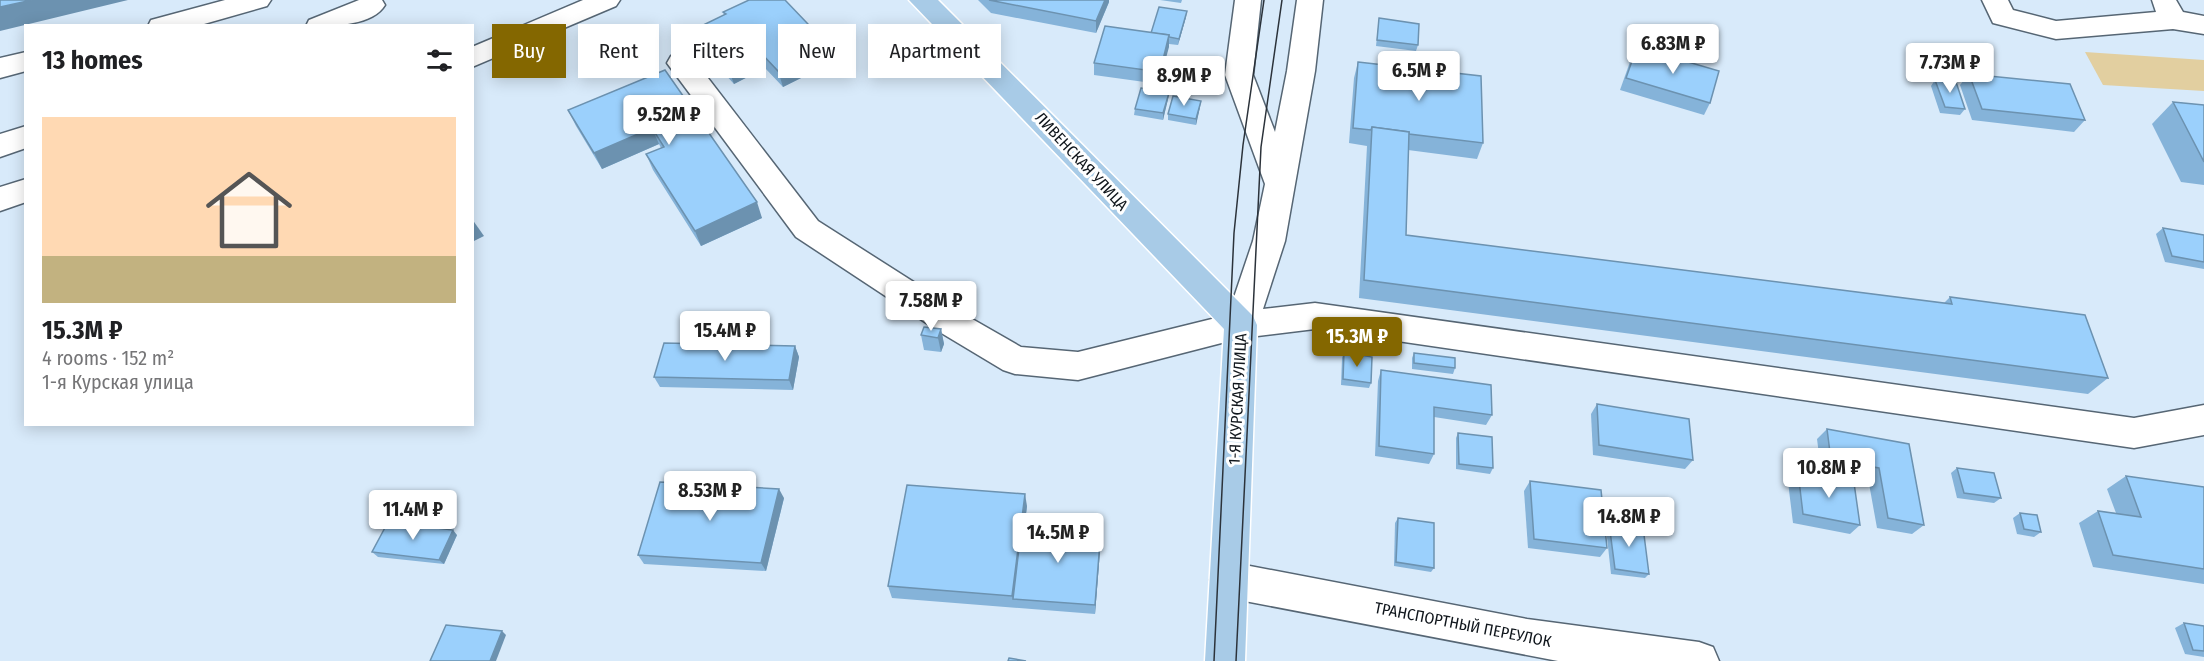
<!DOCTYPE html>
<html lang="en">
<head>
<meta charset="utf-8">
<style>
  body { margin:0; font-family:"Fira Sans Condensed",sans-serif; background:#f2f2f2; color:#202124; height:100vh; display:flex; flex-direction:column; font-size:22px; white-space:nowrap }
  * { box-sizing:border-box; margin:0 }
  p { font-size:20px; color:#757577 }
  .icon { flex:none; width:33px; height:33px; fill:none; stroke:currentColor; stroke-width:2; stroke-linecap:round; stroke-linejoin:round }
  .map { position:relative; flex:1; overflow:hidden }
  .panel { position:absolute; left:24px; top:24px; width:450px; height:402px; display:flex; flex-direction:column; background:#fff; border-radius:0px; box-shadow:0 3px 15px #0003 }
  .panel>* { flex:none }
  .hud { position:absolute; left:492px; top:24px; width:570px; height:54px; display:flex; gap:12px }
  .price { position:absolute; translate:-50% -51px; padding:0 14px; border-radius:6px; background:#fff; color:#222; font-size:20px; line-height:39px; filter:drop-shadow(0 2px 3px #0008) }
  .price::after { content:''; position:absolute; left:50%; top:36px; width:18px; height:14px; margin-left:-9px; background:inherit; clip-path:polygon(0 0,100% 0,50% 100%) }
  .price.current { background:#846700; color:#fff }
  ul { padding:0; list-style:none }
  li { display:grid; align-content:center; gap:12px; height:318px; padding:0 18px }
  li+li { border-top:2px solid #e0e0e0 }
  li span { display:grid; place-items:center; height:186px; border-radius:0px; color:#555 }
  li>.icon { margin-inline-start:auto }
  span .icon { width:108px; height:108px; fill:#fffc; stroke-width:1 }
  li b { font-size:26px }
  h2 { display:flex; justify-content:space-between; align-items:center; height:72px; padding:0 18px; font-size:26px }
  .tag { padding:0 21px; border-radius:0px; background:#fff; box-shadow:0 3px 15px #0003; font-size:21px; line-height:54px }
  .tag.current { background:#846700; color:#fff }
  .map>svg:first-child { display:block }
</style>
</head>
<body>
<div class="map">
<svg width="2204" height="661" viewBox="0 0 2204 661">
  <rect width="100%" height="100%" fill="#d8eafa"/>
  <path fill="#e2cfa0" d="M2085 52 2204 60V91L2103 85Z"/>
  <g fill="none" stroke-linecap="round" stroke-linejoin="round">
    <defs>
      <g id="minor">
        <path d="M225 0H271L267 6 197 26H148L151 20Z"/>
        <path d="M359 0H382L385 5C372 27 329 26 306 26L309 20Z"/>
        <path d="M583 0H620L616 6 472 67V47Z"/>
        <path d="M1235 0H1261L1253 75 1275 132 1287 71 1297 0H1323L1315 71 1285 241 1263 309 1315 303 2134 418 2204 405V435L2134 448 1315 329 1241 338 1078 380 1015 374 1003 370 943 334 796 237 667 63 671 56 681 53 691 56 818 221 967 316 1021 347 1078 352 1228 315 1253 241 1265 184 1225 75Z"/>
        <path d="M1982 0H2008L2013 10 2056 21 2156 12 2152 0H2176L2183 12 2204 16V34L2173 29 2056 39 1993 23Z"/>
        <path d="M26 52V71L0 78V58Z"/>
        <path d="M26 126V148L0 157V134Z"/>
        <path d="M26 179V202L0 211V187Z"/>
        <path d="M1229 562 1527 619 1699 642 1713 647 1719 661H1558L1229 598 1216 593 1210 580 1216 567Z"/>
      </g>
      <path id="major" d="M909 0H938L1253 316 1257 325 1245 661H1205L1224 329Z"/>
    </defs>
    <use href="#minor" stroke="#566674" stroke-width="3"/>
    <use href="#major" stroke="#fff" stroke-width="3"/>
    <use href="#minor" fill="#fff" fill-rule="evenodd"/>
    <use href="#major" fill="#a8cbe7" fill-rule="evenodd"/>
    <g stroke="#2b323a" stroke-width="1.5">
      <path d="M1214 661 1234 233 1243 145 1264 0"/>
      <path d="M1236 661 1261 147 1282 0"/>
    </g>
  </g>
  <g fill="#85b3d9">
    <path d="M978 0H1109V2L1096 33 991 13Z"/>
    <path d="M1160 0H1182L1181 3Z"/>
    <path d="M723 12 829 46 833 62 783 87 765 68 734 84 699 46 693 30 724 15Z"/>
    <path d="M1186 17 1178 45 1169 44 1159 84 1094 75V63L1151 33Z"/>
    <path d="M1379 18 1418 45 1416 51 1376 46Z"/>
    <path d="M1637 47 1710 103 1704 115 1620 90 1631 59Z"/>
    <path d="M1358 62 1483 143 1477 159 1408 150 1406 235 1944 303 1950 297 2108 378 2088 394 1359 298 1367 146 1349 143 1354 78Z"/>
    <path d="M665 70 762 218 701 246 653 170 646 154 661 148 659 144 602 169 576 126 568 110Z"/>
    <path d="M1969 74 2085 120 2074 132 1972 120 1960 85Z"/>
    <path d="M1935 80 1965 109 1960 115 1940 113 1931 86Z"/>
    <path d="M1169 93 1168 99 1163 120 1134 115 1135 109Z"/>
    <path d="M2173 102 2204 105V185L2181 182 2152 124Z"/>
    <path d="M1200 107 1196 125 1168 120V114Z"/>
    <path d="M2163 228 2204 235V269L2165 262 2156 234Z"/>
    <path d="M941 329 944 344 941 352 924 350 921 335Z"/>
    <path d="M795 346 799 357 793 390 660 387 654 377Z"/>
    <path d="M1344 352 1371 383 1369 388 1341 385 1342 358Z"/>
    <path d="M1414 353 1455 368 1453 374 1412 369V358Z"/>
    <path d="M1381 370 1492 415 1486 425 1434 417V454L1429 464 1375 456 1378 381Z"/>
    <path d="M1597 404 1693 460 1685 469 1593 455 1591 414Z"/>
    <path d="M1827 429 1909 444 1924 525 1912 534 1877 528 1868 478 1821 470 1817 439Z"/>
    <path d="M1458 433 1493 468 1490 474 1456 469V438Z"/>
    <path d="M1957 468 2001 498 1994 503 1957 498 1951 473Z"/>
    <path d="M1798 472 1860 525 1850 534 1793 523 1788 482Z"/>
    <path d="M2126 476 2204 487V584L2093 567 2079 523 2098 511 2116 513 2107 489Z"/>
    <path d="M1530 481 1607 548 1600 557 1528 548 1524 491Z"/>
    <path d="M784 498 766 571 644 564 638 555Z"/>
    <path d="M1027 506 1025 523 1101 538 1095 614 892 598 888 586Z"/>
    <path d="M2020 513 2041 532 2034 537 2017 534 2013 518Z"/>
    <path d="M1398 518 1434 568 1431 572 1394 566 1395 523Z"/>
    <path d="M1609 523 1649 574 1645 578 1611 574 1606 528Z"/>
    <path d="M457 535 444 564 378 557 372 552Z"/>
    <path d="M2184 623 2204 626V657L2185 654 2175 628Z"/>
  </g>
  <g fill="#6c92b0">
    <path d="M32 0H128L0 31V7Z"/>
    <path d="M1105 0H1109V2L1096 33V21Z"/>
    <path d="M1187 11 1186 17 1178 45 1179 39Z"/>
    <path d="M1169 35V47L1159 84 1160 72Z"/>
    <path d="M829 46 833 62 783 87 778 71Z"/>
    <path d="M760 52 765 68 734 84 728 68Z"/>
    <path d="M1169 93 1168 99 1163 120V113Z"/>
    <path d="M1201 101 1200 107 1196 125V119Z"/>
    <path d="M652 128 659 144 602 169 594 153Z"/>
    <path d="M757 202 762 218 701 246 695 231Z"/>
    <path d="M472 219 484 236 472 242Z"/>
    <path d="M941 329 944 344 941 352 938 338Z"/>
    <path d="M795 346 799 357 793 390 789 380Z"/>
    <path d="M779 489 784 498 766 571 761 563Z"/>
    <path d="M1025 494 1027 506 1015 599H1013L1012 596Z"/>
    <path d="M1101 529V538L1095 614V605Z"/>
    <path d="M453 530 457 535 444 564 439 560Z"/>
    <path d="M502 631 506 635 496 661H490Z"/>
  </g>
  <g fill="#9bd0fc" stroke="#6c92b0" stroke-width="1.5">
    <path d="M0 0H32L0 7Z"/>
    <path d="M749 0H785L829 46 778 71 760 52 728 68 693 30 726 14 723 12Z"/>
    <path d="M989 0H1105L1096 21Z"/>
    <path d="M1159 7 1187 11 1179 39 1169 37V35L1151 33Z"/>
    <path d="M1379 18 1419 24 1418 45 1377 40Z"/>
    <path d="M1105 26 1169 35 1160 72 1094 63Z"/>
    <path d="M1637 47 1719 71 1710 103 1626 78Z"/>
    <path d="M1358 62 1481 76 1483 143 1409 134V132L1372 127 1371 130 1353 128Z"/>
    <path d="M665 70 757 202 695 231 646 154 664 147 652 128 594 153 568 110Z"/>
    <path d="M1969 74 2070 84 2085 120 1982 109Z"/>
    <path d="M1935 80 1956 82 1965 109 1945 107Z"/>
    <path d="M1141 88 1169 93 1163 113 1135 109Z"/>
    <path d="M1173 96 1201 101 1196 119 1168 114Z"/>
    <path d="M2173 102 2204 105V162Z"/>
    <path d="M1372 127 1409 132 1406 235 1952 304 1950 297 2085 315 2108 378 1364 280Z"/>
    <path d="M2163 228 2204 235V262L2172 256Z"/>
    <path d="M924 327 941 329 938 338 921 335Z"/>
    <path d="M664 343 795 346 789 380 654 377Z"/>
    <path d="M1344 352 1372 357 1371 383 1343 379Z"/>
    <path d="M1414 353 1455 358V368L1414 363Z"/>
    <path d="M1381 370 1491 385 1492 415 1434 407V454L1379 446Z"/>
    <path d="M1597 404 1689 419 1693 460 1599 445Z"/>
    <path d="M1827 429 1909 444 1924 525 1888 518 1879 468 1831 460Z"/>
    <path d="M1458 433 1492 437 1493 468 1459 464Z"/>
    <path d="M1957 468 1994 473 2001 498 1964 493Z"/>
    <path d="M1798 472 1854 483 1860 525 1803 514Z"/>
    <path d="M2126 476 2204 487V569L2113 555 2098 511 2141 517Z"/>
    <path d="M1530 481 1601 490 1607 548 1534 539Z"/>
    <path d="M660 482 779 489 761 563 638 555Z"/>
    <path d="M907 485 1025 494 1012 596 888 586Z"/>
    <path d="M2020 513 2037 515 2041 532 2024 529Z"/>
    <path d="M1398 518 1434 523V568L1396 562Z"/>
    <path d="M388 522 453 530 439 560 372 552Z"/>
    <path d="M1022 523 1101 529 1095 605 1013 599Z"/>
    <path d="M1609 523 1643 527 1649 574 1615 569Z"/>
    <path d="M2184 623 2204 626V651L2193 650Z"/>
    <path d="M446 625 502 631 490 661H430Z"/>
    <path d="M1009 658 1026 661H1008Z"/>
  </g>
  <g text-anchor="middle" stroke-width="6" stroke-linejoin="round" paint-order="stroke">
    <g font-size="16" fill="#0f151b" stroke="#fff">
      <text transform="translate(1082 161) rotate(47)" y="6">ЛИВЕНСКАЯ УЛИЦА</text>
      <text transform="translate(1237 399) rotate(-87)" y="6">1-Я КУРСКАЯ УЛИЦА</text>
      <text transform="translate(1463 624) rotate(11)" y="6">ТРАНСПОРТНЫЙ ПЕРЕУЛОК</text>
    </g>
  </g>
</svg>
<b class="price" style="left:1673px;top:75px">6.83M ₽</b>
<b class="price" style="left:1950px;top:94px">7.73M ₽</b>
<b class="price" style="left:1419px;top:102px">6.5M ₽</b>
<b class="price" style="left:1184px;top:107px">8.9M ₽</b>
<b class="price" style="left:669px;top:146px">9.52M ₽</b>
<b class="price" style="left:931px;top:332px">7.58M ₽</b>
<b class="price" style="left:725px;top:362px">15.4M ₽</b>
<b class="price current" style="left:1357px;top:368px">15.3M ₽</b>
<b class="price" style="left:1829px;top:499px">10.8M ₽</b>
<b class="price" style="left:710px;top:522px">8.53M ₽</b>
<b class="price" style="left:413px;top:541px">11.4M ₽</b>
<b class="price" style="left:1629px;top:548px">14.8M ₽</b>
<b class="price" style="left:1058px;top:564px">14.5M ₽</b>
<div class="hud">
<a class="tag current">Buy</a>
<a class="tag">Rent</a>
<a class="tag">Filters</a>
<a class="tag">New</a>
<a class="tag">Apartment</a>
</div>
<section class="panel">
<h2>13 homes<svg class="icon" aria-label="filters" viewBox="0 0 24 24"><path d="M4 7h16M4 17h16"/><circle cx="9" cy="7" r="2"/><circle cx="15" cy="17" r="2"/></svg></h2>
<ul>
<li><span style="background:linear-gradient(#ffd9b3 75%,#c2b280 0)"><svg class="icon" aria-label="home" viewBox="0 0 24 24"><path d="M3 11l9-7 9 7M6 9v11h12V9"/></svg></span><div><b>15.3M ₽</b><p>4 rooms · 152 m²</p><p>1-я Курская улица</p></div></li>
</ul>
</section>
</div>
</body>
</html>
